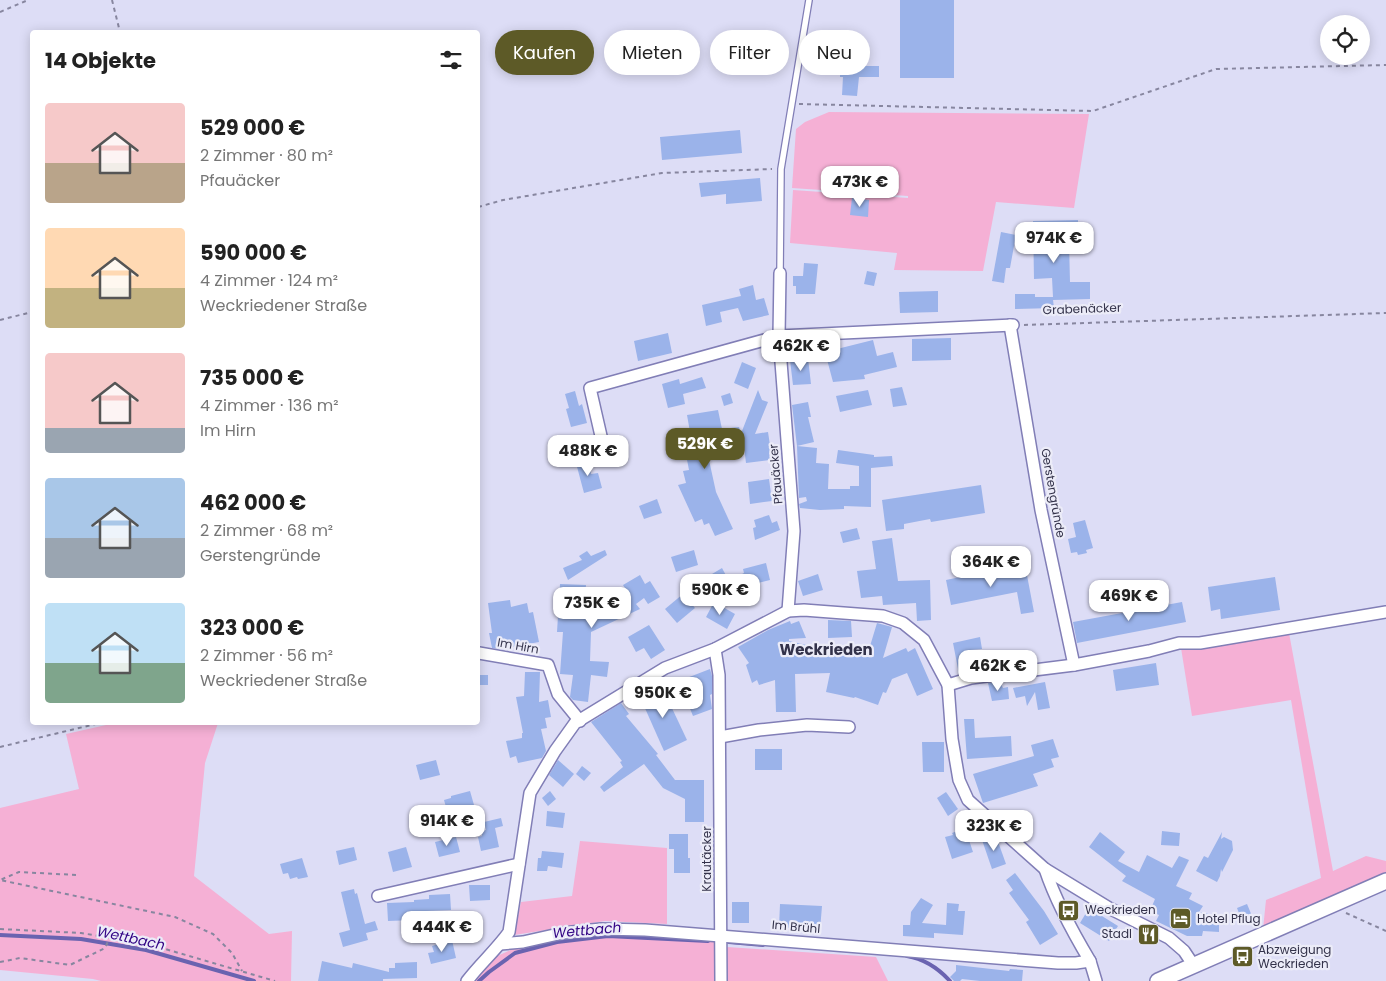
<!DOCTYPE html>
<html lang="de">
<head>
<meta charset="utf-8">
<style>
  body { margin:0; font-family:Poppins,sans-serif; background:#f6f6f6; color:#222; height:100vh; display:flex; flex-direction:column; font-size:19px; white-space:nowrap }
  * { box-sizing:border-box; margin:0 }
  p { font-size:16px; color:#767676 }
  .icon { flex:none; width:28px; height:28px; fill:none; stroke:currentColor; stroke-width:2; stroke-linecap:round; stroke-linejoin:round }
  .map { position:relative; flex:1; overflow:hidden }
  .panel { position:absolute; left:30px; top:30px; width:450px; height:695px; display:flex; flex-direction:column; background:#fff; border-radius:5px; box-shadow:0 2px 12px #0003 }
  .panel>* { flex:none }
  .hud { position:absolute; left:495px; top:30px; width:475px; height:45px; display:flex; gap:10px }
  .fabs { position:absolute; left:1320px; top:15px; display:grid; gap:10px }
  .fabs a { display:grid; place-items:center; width:50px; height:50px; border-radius:50%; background:#fff; box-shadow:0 2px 12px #0003; font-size:25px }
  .price { position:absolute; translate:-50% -42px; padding:0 11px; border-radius:10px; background:#fff; color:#222; font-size:16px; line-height:32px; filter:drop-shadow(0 1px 2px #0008) }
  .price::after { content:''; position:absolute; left:50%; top:30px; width:15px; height:11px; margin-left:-8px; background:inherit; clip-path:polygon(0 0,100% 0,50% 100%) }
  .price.active { background:#5d5a27; color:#fff }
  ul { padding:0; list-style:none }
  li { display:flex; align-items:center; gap:15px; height:125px; padding:0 15px }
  li span { display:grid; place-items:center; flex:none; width:140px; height:100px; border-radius:5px; color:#555 }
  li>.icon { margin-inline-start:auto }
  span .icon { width:60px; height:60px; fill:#fffc; stroke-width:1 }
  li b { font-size:21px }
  h2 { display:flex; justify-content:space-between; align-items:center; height:60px; padding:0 15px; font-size:21px }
  .tag { padding:0 18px; border-radius:22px; background:#fff; box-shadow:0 2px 12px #0003; font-size:18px; line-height:45px }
  .tag.active { background:#5d5a27; color:#fff }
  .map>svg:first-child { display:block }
</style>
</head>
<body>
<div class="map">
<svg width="1386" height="981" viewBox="0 0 1386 981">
  <rect width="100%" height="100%" fill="#ddddf6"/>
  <g fill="#f5b0d5">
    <path d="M829 112 1089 114 1074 208 996 202 983 271 894 270 897 253 790 243 793 190 908 198V196L792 188 796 129 805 122Z"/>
    <path d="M1289 633 1333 871 1366 856 1386 861V873L1263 929 1266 900 1321 878 1291 700 1192 716 1181 648Z"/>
    <path d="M115 723H218L205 763 194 876 269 934 292 931 291 981H101L93 979 0 970V808L79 789 66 734Z"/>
    <path d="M580 841 667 848V924L605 921 514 935 521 902 572 896Z"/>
    <path d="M580 932 713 936 717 946V981H473L493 958 517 947Z"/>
    <path d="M727 947 876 957 888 981H727Z"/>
  </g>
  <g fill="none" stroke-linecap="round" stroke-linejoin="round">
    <g stroke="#6a63b0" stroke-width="4">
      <path d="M0 935 81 939 146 950 254 981"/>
      <path d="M729 942 763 945"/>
      <path d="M907 956C925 959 938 968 950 981"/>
      <path d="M479 981 489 972 515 953 557 942 608 936 708 941"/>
    </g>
  </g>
  <g fill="#9bb3ea">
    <rect x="900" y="0" width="54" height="78"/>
    <path d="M840 38H858L857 66H879V77H859L857 96 842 95 843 77H840Z"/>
    <path d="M740 130 742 153 662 160 660 137Z"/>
    <path d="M760 178 762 201 726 204V194L701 197 699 183Z"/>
    <path d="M852 198 869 200 868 217 850 215Z"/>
    <path d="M1078 220V240L1069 241 1070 282H1090V299L1053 300 1054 308 1015 309V294H1035V297H1053L1052 278 1034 279 1033 221Z"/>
    <path d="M1001 232 1016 235 1010 268H1006L1004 283 992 281Z"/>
    <path d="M804 263 818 264 815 294H796V286H793V276H803Z"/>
    <path d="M867 271 877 273 874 286 864 284Z"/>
    <path d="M753 285 756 300 764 298 769 315 743 321 738 308 720 312 722 322 706 326 702 305 741 296 739 289Z"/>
    <path d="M938 291V312L900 313 899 292Z"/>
    <path d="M668 333 672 353 638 361 634 341Z"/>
    <path d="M951 338V360L912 361V339Z"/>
    <path d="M873 340 877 356 893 352 897 367 864 375 865 379 833 382 825 352Z"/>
    <path d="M808 358 811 384 793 385 790 360Z"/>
    <path d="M742 362 756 368 748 389 734 383Z"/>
    <path d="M702 377 706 388 683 394 685 404 668 408 662 384 679 379 680 384Z"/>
    <path d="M902 387 907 405 893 407 890 389Z"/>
    <path d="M758 390 762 400 768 402 755 434 768 432 771 452 769 453 770 460 746 463 742 431Z"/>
    <path d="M868 390 872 405 840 412 836 396Z"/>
    <path d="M575 391 579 406 582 404 587 423 571 427 566 409 569 408 565 394Z"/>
    <path d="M730 393 733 403 724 406 721 396Z"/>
    <path d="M808 402 811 417H808L814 442 797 446 792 405Z"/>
    <path d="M718 410 722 429 739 427 742 436 711 439 715 459 709 460 716 492 733 529 715 536 709 523 704 525 702 519 695 522 678 485 686 483 683 471 689 470 682 434 690 432 687 415Z"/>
    <path d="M797 446 817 448 816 463 829 464 828 489H850V486H859V466L836 463 838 450 874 455V457L892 456 893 466 871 468V507L844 506V509L820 510 800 508 799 504 807 501 806 497 799 498Z"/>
    <path d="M588 460 591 474 598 473 602 488 584 493 576 463Z"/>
    <path d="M769 479 772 501 750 504 748 482Z"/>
    <path d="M981 485 985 513 931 522 930 519 904 524V529L886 531 882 500Z"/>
    <path d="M657 499 662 513 644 519 639 506Z"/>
    <path d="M769 515 772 523 777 521 780 530 755 540 753 528 756 527 754 520Z"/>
    <path d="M1085 520 1093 548 1086 550 1087 553 1078 555 1077 552 1071 553 1068 539 1076 537 1073 523Z"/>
    <path d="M857 528 860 539 843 543 840 532Z"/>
    <path d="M892 538 898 581 930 580 931 620 917 621 916 603 883 605 882 596 861 598 857 571 876 569 872 541Z"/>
    <path d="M605 550 607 555 568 580 563 568 582 560 579 556 587 551 591 556Z"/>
    <path d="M694 550 698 565 676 572 671 557Z"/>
    <path d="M766 563 770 580 746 586 726 597 721 589 725 582 720 587 712 574 722 568 729 581 744 573 743 569Z"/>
    <path d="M998 569 999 575 1026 570 1034 612 1021 614 1017 592 951 605 946 580Z"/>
    <path d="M818 574 823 590 803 596 798 581Z"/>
    <path d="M640 575 645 584 650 581 660 597 648 604 644 598 636 604 640 609 591 632 590 661 609 662 607 677 591 675 588 702 573 700 570 697 573 675 560 674 563 632H557L560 584 586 585 584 609 605 600 607 603 624 595 622 592 626 590 623 585Z"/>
    <path d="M1275 577 1280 610 1221 619 1220 609 1211 611 1208 587Z"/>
    <path d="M683 594 695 608 677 623 665 609Z"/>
    <path d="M510 600 511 607 527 603 529 613 533 612 539 642 502 649 492 648 489 633H492L488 603Z"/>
    <path d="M714 602 735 614 727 629 706 617Z"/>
    <path d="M1182 602 1186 622 1077 643 1073 622Z"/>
    <path d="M828 620 851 621 852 637 828 638Z"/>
    <path d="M790 621 791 624 799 621 806 638 789 639V641L859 657 860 654 867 656 877 623 892 627 883 658 906 648 908 652 915 648 933 689 917 696 907 673 892 679 886 693 883 692 878 705 855 697 854 698 826 692 830 673 795 674 796 712H776L775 680 759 685 757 680 752 683 746 665 749 663 738 647 768 630Z"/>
    <path d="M649 625 665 650 651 659 644 648 636 652 628 637Z"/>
    <path d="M980 637 982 649 970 650 971 670 959 674 953 643Z"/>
    <path d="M995 657 997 667 982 669 980 660Z"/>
    <path d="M1156 663 1159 685 1116 691 1113 670Z"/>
    <path d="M710 669 712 676V694L710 695 712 709 693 716 679 681Z"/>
    <path d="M525 672H540L539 702 548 700 551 717 545 718 547 728 541 729 546 751 542 758 518 763 516 756 510 758 506 741 522 738V733H523L516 697 524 696Z"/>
    <rect x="478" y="675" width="10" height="10"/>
    <path d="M1000 682 1003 688 1008 687 1009 699 992 701 988 683Z"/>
    <path d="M1045 682 1050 708 1038 710 1035 692 1027 706 1025 696 1016 698 1013 688Z"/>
    <path d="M662 687 687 740 664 751 640 697Z"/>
    <path d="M621 703 629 714 626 716 658 754 656 755 675 780H704V822H685V799L663 788 644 764 604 792 600 787 623 767 620 762 622 761 591 722Z"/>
    <path d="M964 719H974L975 738 1011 736 1012 756 967 759Z"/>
    <path d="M1053 739 1059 757 1051 759 1054 767 1033 774 1038 786 983 803 973 774 1034 756 1031 745Z"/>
    <path d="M922 742H944V772H923Z"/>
    <rect x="755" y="749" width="27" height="21"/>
    <path d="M436 760 440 775 420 780 416 765Z"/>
    <path d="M558 760 574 774 563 787 549 775Z"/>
    <path d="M582 766 591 773 584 781 576 774Z"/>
    <path d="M470 791 476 812 466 815 465 810 448 814 444 800 451 798V796Z"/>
    <path d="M550 791 556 799 548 806 542 798Z"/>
    <path d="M946 792 958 809 948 816 937 798Z"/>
    <path d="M547 811 565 813 563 828 546 826Z"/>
    <path d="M501 818 503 826 495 828 499 847 481 851 478 837 482 836 481 831 486 830 484 822Z"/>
    <path d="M965 828 973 852 952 859 945 837 953 835 952 833Z"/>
    <path d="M1162 831 1180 833 1179 846 1161 845Z"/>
    <path d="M1100 832 1125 852 1118 861 1139 872 1147 855 1172 868 1179 856 1189 860 1176 886 1192 893 1189 899 1203 906 1199 912 1207 913 1208 917 1219 918V932L1203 931 1202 936H1187L1156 921 1159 915 1150 911 1155 899 1122 881 1126 876 1089 847Z"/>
    <path d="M1222 832 1221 839 1224 837 1232 841 1233 850 1222 872 1221 869 1220 876 1217 882 1196 871 1204 856 1208 858Z"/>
    <path d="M669 834H688V858H690V873H674V849H669Z"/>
    <path d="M996 836 1006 864 992 869 982 840Z"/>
    <path d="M456 837 460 852 439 857 435 842Z"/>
    <path d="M354 847 357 860 339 865 336 851Z"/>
    <path d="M406 847 412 867 393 872 388 852Z"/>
    <path d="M542 851 564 853 562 868 548 866 547 871H537L538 858H541Z"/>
    <path d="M302 858 308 877 298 879 297 877 290 879 288 873 283 874 280 864Z"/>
    <path d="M1015 873 1044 911 1058 934 1040 945 1026 922 1029 920 1009 893 1013 890 1006 880Z"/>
    <path d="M469 885H490V900L470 901Z"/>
    <path d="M354 889 355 894 357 893 365 924 375 921 378 930 366 933 368 940 343 947 339 933 350 930 341 892Z"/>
    <path d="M450 894 451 910 426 911V914H415V920L388 921 387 903 414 902V900L429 899V895Z"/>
    <path d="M921 898 933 905 922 923 946 925 947 903 959 904 958 911H965L963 935 934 933V938L903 936V925H910L911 912Z"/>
    <rect x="732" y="902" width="17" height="21"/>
    <path d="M780 904 822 906 820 930 779 927Z"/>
    <path d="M1247 904 1252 916 1242 921 1237 908Z"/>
    <path d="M1089 908 1118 926 1109 941 1080 923Z"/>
    <path d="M470 925H480V939H471Z"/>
    <path d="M452 940 456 958 431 964 428 953 434 952 432 946Z"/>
    <path d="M322 961 352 968 353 963 389 972V968H395V963L417 962V978L383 979V981H318Z"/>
    <path d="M956 965 1009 971 1010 969 1023 970 1022 981H980L962 979 960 981H954L950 977 956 971Z"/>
  </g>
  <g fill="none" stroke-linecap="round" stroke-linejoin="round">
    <defs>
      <path id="lane" d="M780 273 781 169 809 0"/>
      <g id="street">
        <path d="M780 273 779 336 794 531 788 611"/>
        <path d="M1010 325 1041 510 1074 665"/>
        <path d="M601 436 590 388 779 336 1013 325"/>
        <path d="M715 649 719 675 721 981"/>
        <path d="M479 653 548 665 558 694 580 721"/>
        <path d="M948 685 971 678 1074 665 1149 651 1179 643H1200L1386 612"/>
        <path d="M720 737 759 730 807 725 849 727"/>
        <path d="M378 896 519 864"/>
        <path d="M500 944 523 942 563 933 601 929 645 930 1058 963H1076L1090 961C1072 931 1056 902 1045 869"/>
        <path d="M1090 961 1096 981"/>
        <path d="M467 981C480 964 496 950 509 932L530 793 555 751 575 723 665 668 715 649 788 611 804 610 883 616 903 623 924 640 948 685 952 739 959 780 968 800 1045 869 1109 908 1169 938 1184 951 1194 966"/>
      </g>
      <path id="secondary" d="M1158 981 1386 881"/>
    </defs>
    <use href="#lane" stroke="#817eb6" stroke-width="8"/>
    <use href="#street" stroke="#817eb6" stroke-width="14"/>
    <use href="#secondary" stroke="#817eb6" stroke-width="18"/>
    <g stroke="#87869f" stroke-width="2" stroke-dasharray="4 4" stroke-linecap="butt">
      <path d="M112 0 120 32"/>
      <path d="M0 12 28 0"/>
      <path d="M799 104 1093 111 1216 69 1386 65"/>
      <path d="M478 207 503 200 662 173 772 169"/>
      <path d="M0 320 32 312"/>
      <path d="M1024 325 1386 313"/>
      <path d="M0 747 104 722"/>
      <path d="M76 875 19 872 0 880 175 917 213 934 232 953 242 971"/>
      <path d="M1346 913 1386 931"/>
      <path d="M0 929 81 933 148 944 275 981"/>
      <path d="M0 962 20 958 70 965 105 948 110 937"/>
    </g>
    <use href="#lane" stroke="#fff" stroke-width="5.5"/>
    <use href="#street" stroke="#fff" stroke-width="11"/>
    <use href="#secondary" stroke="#fff" stroke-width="15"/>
  </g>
  <defs>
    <symbol id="bus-square" viewBox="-11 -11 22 22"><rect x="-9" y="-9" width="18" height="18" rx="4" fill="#5d5a27" stroke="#ececf8"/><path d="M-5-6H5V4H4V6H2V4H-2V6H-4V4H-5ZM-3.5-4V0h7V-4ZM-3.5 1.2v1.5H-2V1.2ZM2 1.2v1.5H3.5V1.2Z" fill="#fff"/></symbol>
    <symbol id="hotel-square" viewBox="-11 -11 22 22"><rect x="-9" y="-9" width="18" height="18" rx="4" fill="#5d5a27" stroke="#ececf8"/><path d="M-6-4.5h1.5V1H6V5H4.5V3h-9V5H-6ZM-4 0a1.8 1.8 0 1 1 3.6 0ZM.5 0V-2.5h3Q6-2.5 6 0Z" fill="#fff"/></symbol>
    <symbol id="restaurant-square" viewBox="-11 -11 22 22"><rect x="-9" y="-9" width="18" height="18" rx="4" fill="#5d5a27" stroke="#ececf8"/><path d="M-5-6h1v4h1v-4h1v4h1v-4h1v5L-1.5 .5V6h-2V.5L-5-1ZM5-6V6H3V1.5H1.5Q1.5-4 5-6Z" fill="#fff"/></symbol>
  </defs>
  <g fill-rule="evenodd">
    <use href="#bus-square" x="1056" y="898" width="25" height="25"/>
    <use href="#hotel-square" x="1168" y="906" width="25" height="25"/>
    <use href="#restaurant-square" x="1136" y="922" width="25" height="25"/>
    <use href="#bus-square" x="1230" y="944" width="25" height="25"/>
  </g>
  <g text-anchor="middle" stroke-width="4.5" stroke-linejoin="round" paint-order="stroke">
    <g font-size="12" fill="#33324a" stroke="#ececf8">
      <text transform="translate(1082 309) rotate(-2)" y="4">Grabenäcker</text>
      <text transform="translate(776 474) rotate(-95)" y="4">Pfauäcker</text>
      <text transform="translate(1053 493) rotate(80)" y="4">Gerstengründe</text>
      <text transform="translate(518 646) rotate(10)" y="4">Im Hirn</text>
      <text transform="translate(707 859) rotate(-90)" y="4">Krautäcker</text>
      <text transform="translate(796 927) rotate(5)" y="4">Im Brühl</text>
    </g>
    <g font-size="12" fill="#33324a" stroke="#ececf8" text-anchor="start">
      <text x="1085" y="914">Weckrieden</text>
      <text x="1197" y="923">Hotel Pflug</text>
      <text x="1132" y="938" text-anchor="end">Stadl</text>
      <text x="1258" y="954">Abzweigung<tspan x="1258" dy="14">Weckrieden</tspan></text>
    </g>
    <g font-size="14" font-style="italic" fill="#330585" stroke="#ececf8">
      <text transform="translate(587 930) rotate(-5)" y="5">Wettbach</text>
      <text transform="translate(131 938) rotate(12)" y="5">Wettbach</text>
    </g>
    <g font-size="15" font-weight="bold" fill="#33324a" stroke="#ececf8">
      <text x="826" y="655">Weckrieden</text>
    </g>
  </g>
</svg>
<div class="fabs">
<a><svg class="icon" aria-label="locate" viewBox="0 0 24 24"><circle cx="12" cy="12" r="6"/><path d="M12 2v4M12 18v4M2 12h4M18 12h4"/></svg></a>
</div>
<b class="price" style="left:860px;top:208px">473K €</b>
<b class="price" style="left:1054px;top:264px">974K €</b>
<b class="price" style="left:801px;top:372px">462K €</b>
<b class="price active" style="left:705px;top:470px">529K €</b>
<b class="price" style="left:588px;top:477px">488K €</b>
<b class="price" style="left:991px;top:588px">364K €</b>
<b class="price" style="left:720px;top:616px">590K €</b>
<b class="price" style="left:1129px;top:622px">469K €</b>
<b class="price" style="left:592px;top:629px">735K €</b>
<b class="price" style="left:998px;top:692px">462K €</b>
<b class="price" style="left:663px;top:719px">950K €</b>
<b class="price" style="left:447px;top:847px">914K €</b>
<b class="price" style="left:994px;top:852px">323K €</b>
<b class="price" style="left:442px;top:953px">444K €</b>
<div class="hud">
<a class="tag active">Kaufen</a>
<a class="tag">Mieten</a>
<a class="tag">Filter</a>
<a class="tag">Neu</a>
</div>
<section class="panel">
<h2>14 Objekte<svg class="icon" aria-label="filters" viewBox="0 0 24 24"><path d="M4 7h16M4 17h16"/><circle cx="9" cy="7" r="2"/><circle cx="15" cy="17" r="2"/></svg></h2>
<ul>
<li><span style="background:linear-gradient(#f6c9c9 60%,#b9a48a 0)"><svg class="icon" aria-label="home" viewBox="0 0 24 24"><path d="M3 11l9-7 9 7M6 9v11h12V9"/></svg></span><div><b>529 000 €</b><p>2 Zimmer · 80 m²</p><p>Pfauäcker</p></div></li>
<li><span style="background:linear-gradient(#ffd9b3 60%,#c2b280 0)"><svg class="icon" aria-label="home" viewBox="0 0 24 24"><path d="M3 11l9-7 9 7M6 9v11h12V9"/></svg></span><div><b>590 000 €</b><p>4 Zimmer · 124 m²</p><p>Weckriedener Straße</p></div></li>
<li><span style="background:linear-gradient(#f6c9c9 75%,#9aa5b1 0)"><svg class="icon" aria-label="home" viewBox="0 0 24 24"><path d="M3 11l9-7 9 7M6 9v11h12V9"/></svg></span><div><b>735 000 €</b><p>4 Zimmer · 136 m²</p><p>Im Hirn</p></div></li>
<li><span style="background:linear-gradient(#a9c7e8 60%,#9aa5b1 0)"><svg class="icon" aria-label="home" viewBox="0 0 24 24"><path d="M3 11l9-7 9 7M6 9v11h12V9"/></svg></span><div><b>462 000 €</b><p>2 Zimmer · 68 m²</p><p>Gerstengründe</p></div></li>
<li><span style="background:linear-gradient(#bfe0f5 60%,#7fa58c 0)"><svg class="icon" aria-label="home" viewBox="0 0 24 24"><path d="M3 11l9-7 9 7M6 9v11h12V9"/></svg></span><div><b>323 000 €</b><p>2 Zimmer · 56 m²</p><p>Weckriedener Straße</p></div></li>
</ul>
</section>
</div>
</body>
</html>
